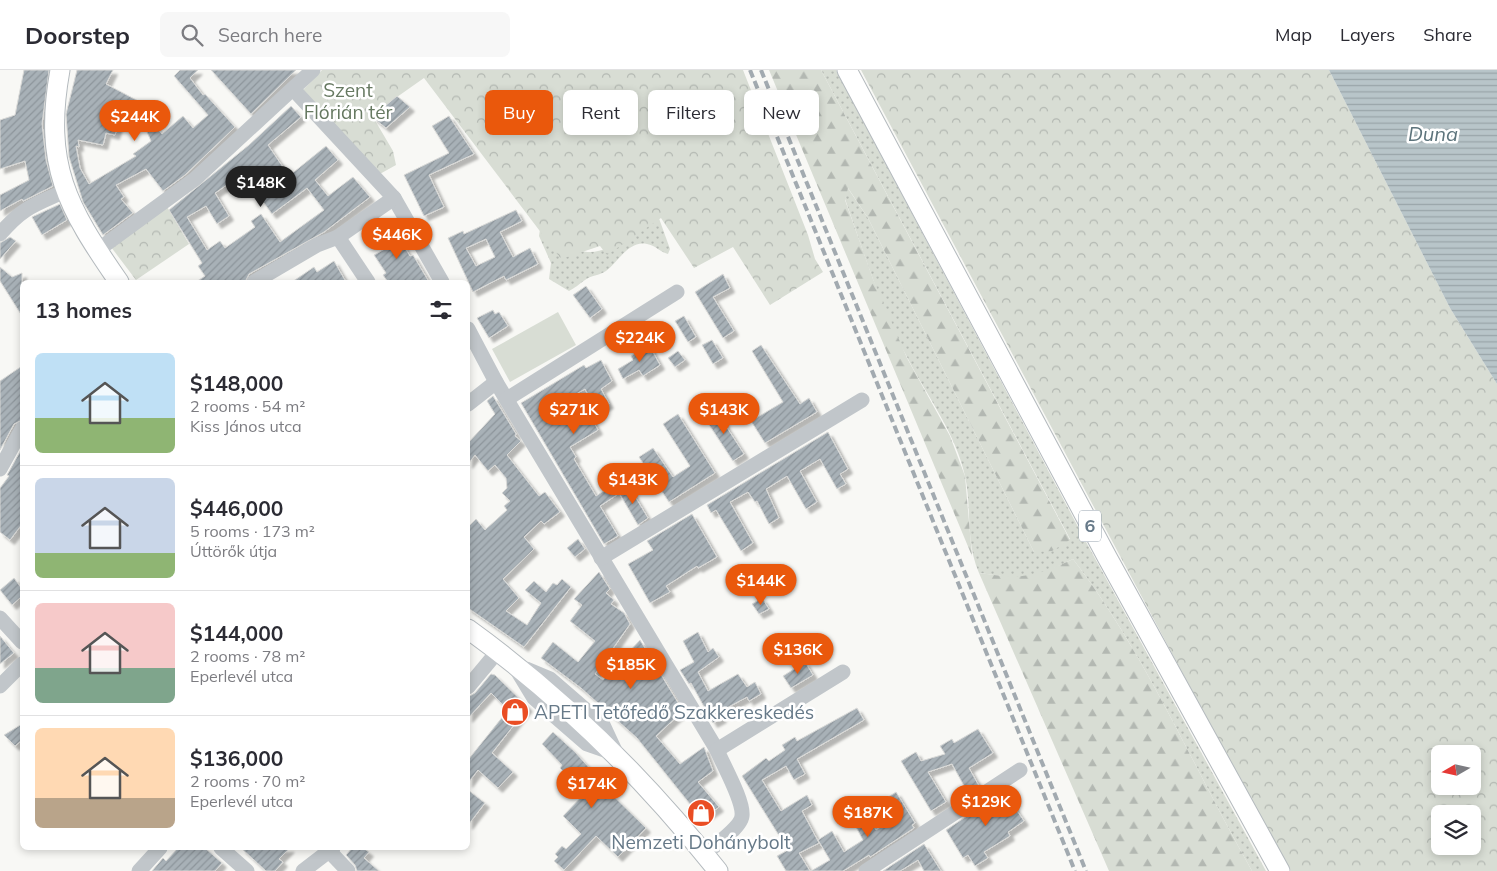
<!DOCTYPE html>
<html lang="en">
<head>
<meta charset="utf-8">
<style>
  body { margin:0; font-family:Mulish,sans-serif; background:#f7f7f7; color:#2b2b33; height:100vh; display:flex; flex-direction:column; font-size:19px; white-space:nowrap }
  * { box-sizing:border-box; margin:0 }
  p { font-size:16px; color:#7c7c81 }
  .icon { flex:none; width:28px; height:28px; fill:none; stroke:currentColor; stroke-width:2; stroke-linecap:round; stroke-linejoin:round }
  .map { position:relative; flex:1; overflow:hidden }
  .drawer { position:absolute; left:20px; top:210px; width:450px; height:570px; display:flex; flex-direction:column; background:#fff; border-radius:8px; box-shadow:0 2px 8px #0003 }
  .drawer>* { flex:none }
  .banner { position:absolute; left:485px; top:20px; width:475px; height:45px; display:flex; gap:10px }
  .needle { width:32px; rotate:261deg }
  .fabs { position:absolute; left:1431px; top:675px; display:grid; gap:10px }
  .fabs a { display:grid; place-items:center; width:50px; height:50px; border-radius:8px; background:#fff; box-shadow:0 2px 8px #0003; font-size:25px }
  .price { position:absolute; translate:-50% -42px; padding:0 11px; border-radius:18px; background:#ea580c; color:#fff; font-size:16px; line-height:32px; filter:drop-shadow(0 1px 2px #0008) }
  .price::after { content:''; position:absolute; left:50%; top:30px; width:15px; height:11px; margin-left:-8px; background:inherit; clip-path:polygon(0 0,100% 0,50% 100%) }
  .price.active { background:#222; color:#fff }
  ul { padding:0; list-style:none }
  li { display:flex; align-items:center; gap:15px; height:125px; padding:0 15px }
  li+li { border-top:1px solid #e1e1e2 }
  li span { display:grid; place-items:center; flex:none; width:140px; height:100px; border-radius:8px; color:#555 }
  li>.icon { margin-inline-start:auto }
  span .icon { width:60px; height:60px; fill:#fffc; stroke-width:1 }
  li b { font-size:21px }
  h2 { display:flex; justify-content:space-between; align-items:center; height:60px; padding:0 15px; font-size:21px }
  .tag { padding:0 18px; border-radius:8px; background:#fff; box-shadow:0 2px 8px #0003; font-size:18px; line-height:45px }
  .tag.active { background:#ea580c; color:#fff }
  header { display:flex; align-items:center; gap:30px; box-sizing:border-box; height:70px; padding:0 25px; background:#fff; border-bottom:1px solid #e1e1e2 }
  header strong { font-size:24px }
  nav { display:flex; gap:28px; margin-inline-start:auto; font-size:18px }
  .search { width:350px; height:45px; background:#f7f7f7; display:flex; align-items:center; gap:12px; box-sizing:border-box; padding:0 18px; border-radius:8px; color:#7c7c81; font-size:19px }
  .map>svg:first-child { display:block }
</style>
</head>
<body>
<header>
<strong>Doorstep</strong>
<div class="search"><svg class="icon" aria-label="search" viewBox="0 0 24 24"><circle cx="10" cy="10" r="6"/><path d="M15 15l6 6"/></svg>Search here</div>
<nav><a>Map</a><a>Layers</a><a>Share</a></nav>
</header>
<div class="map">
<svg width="1497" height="801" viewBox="0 0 1497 801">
  <defs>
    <pattern id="grass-dots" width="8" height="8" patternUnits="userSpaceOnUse" patternTransform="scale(1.25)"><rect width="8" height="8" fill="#d8ddd4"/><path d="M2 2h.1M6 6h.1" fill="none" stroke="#b3b8b2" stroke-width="1.8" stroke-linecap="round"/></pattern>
    <pattern id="forest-firs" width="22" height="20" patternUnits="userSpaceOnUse" patternTransform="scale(1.25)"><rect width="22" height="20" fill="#d8ddd4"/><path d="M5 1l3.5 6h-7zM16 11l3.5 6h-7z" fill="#b3b8b2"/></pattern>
    <pattern id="park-crowns" width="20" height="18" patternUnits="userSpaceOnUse" patternTransform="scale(1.25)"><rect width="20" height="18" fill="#d8ddd4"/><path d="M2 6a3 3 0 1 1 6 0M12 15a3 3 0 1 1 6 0" fill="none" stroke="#b3b8b2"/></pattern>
    <pattern id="water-rules" width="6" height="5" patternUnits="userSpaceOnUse" patternTransform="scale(1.25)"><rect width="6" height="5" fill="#b8c5c9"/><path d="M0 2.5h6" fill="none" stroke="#99a5a9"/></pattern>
    <pattern id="building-hatch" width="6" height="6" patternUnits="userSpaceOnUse" patternTransform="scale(1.25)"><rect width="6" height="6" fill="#a8b1b7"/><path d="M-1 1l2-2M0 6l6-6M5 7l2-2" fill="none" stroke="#8d959b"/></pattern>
    <filter id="shadow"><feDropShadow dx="4.5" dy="4.5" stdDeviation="1" flood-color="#0004"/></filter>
  </defs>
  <rect width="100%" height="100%" fill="#f8f8f5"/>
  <g fill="url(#grass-dots)">
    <path d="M821 0H836L1085 470 1266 801H1252C1193 697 1146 584 1073 489L1044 503 1016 508 979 503C965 470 972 439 965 406 956 364 927 326 908 289 881 239 864 183 845 129L847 117 868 148 1034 482 1070 469Z"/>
    <path d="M656 140 670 179 668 184C660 182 655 175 647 174 629 170 618 192 606 201 599 206 591 205 585 210 579 214 575 218 569 221L549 209 551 193 539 166 541 152C552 161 566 175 579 180 607 191 636 156 656 140Z"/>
  </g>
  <g fill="url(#forest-firs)">
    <path d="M769 0H821L1070 470 1052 481 1034 482 868 148 848 118 845 130 873 209 907 288 950 366 965 406 972 486Z"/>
    <path d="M1073 489C1146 584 1193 697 1252 801H1109L979 503C1022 509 1033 508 1073 489Z"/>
  </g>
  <g fill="url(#park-crowns)" fill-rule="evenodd">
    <path d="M322 0H743L808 165 815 189 823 202 770 235 733 177 694 198 661 148 607 185 600 176 561 189 424 8 397 27 373 47 393 81 396 95 378 105 303 20Z"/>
    <path d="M861 0H1329L1450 238 1497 314V801H1291L1248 726ZM1440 684H1472V716H1440ZM1440 744H1472V776H1440Z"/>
    <path d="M166 135 189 174 136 210 111 177Z"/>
  </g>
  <path fill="#d8ddd4" d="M558 242 576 275 510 312 492 279Z"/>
  <path fill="url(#water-rules)" d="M1329 0H1497V314L1450 238Z"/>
  <g fill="url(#building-hatch)" stroke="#dadad8" fill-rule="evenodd" filter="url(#shadow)">
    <path d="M24 0H49L42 54 46 90 53 116 23 131 22 129 0 141V125L29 110 25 91 0 99V50L15 45Z"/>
    <path d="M77 0H113L106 14 142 33 135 49 122 42 115 65 106 63 103 75 78 70 79 77 76 76 80 98 89 114 136 86 133 84 151 71 147 62 155 56 162 64 183 46 193 58 208 45 174 6 180 0H198L190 8 203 25 205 24 235 57 185 105 163 121 146 99 116 115 124 127 121 129 133 143 103 165 83 132 69 87 66 44Z"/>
    <path d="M211 0H296L251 44Z"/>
    <path d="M397 26 410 37 386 58 372 47Z"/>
    <path d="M291 36 301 47 268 75 289 106 326 76 338 90 315 110 328 126 353 107 370 127 324 162 249 204 245 212H196L205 206 198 196 202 193 169 140 249 75ZM245 107 272 144 307 118 324 140 280 172 261 144 251 151 255 157 225 178 220 171 207 180 187 147 206 136 217 154 229 146 215 123 231 112 234 116Z"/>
    <path d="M449 46 474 84 429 105 444 137 424 146 404 105 449 83 432 56Z"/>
    <path d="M60 134 67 150 42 165 32 147Z"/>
    <path d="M516 140 522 151 500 162 513 187 530 178 538 194 506 210 504 206 473 222 448 168 463 161 464 164ZM486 169 495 187 476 196 466 178Z"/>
    <path d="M384 155 396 172 400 170 410 186 413 185 429 212H388L383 205 386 203 374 185 385 179 373 163Z"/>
    <path d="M10 167 16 171 0 189V173Z"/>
    <path d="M334 191 346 212H292L314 197 317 202Z"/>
    <path d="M0 197 12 207 22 203V246L0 211Z"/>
    <path d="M723 204 730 218 713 227 734 261 723 268 695 222Z"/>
    <path d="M586 216 602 239 590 248 573 225Z"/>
    <path d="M493 240 495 244 499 242 508 256 489 268 477 248Z"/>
    <path d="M684 246 696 267 688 272 675 251Z"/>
    <path d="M712 270 723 288 713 294 702 275Z"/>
    <path d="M649 275 660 295 643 306 639 300 623 309 618 299 633 290 631 286Z"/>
    <path d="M761 275 800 334 809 328 817 342 765 373 751 351 783 332 752 281Z"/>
    <path d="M678 281 685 290 675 297 668 288Z"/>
    <path d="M601 290 612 311 601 319 609 334 597 340 585 319 565 330 576 349 588 342 598 360 570 377 576 387 574 389 596 426 613 415 618 424 600 436 618 466 604 474 521 333 584 295 586 298Z"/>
    <path d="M22 296V350L14 354 0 380V311Z"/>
    <path d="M493 326 516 364 515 366 521 371 507 385 539 426 545 422 560 442 544 454 541 451 524 467 534 479 503 509 519 528 506 541 527 555 541 533 525 520 534 511 546 522 553 513 557 515 562 509 571 517 524 577 468 538V457L476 449 485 460 507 440 504 436 510 431 502 423 507 418 506 408 495 395 488 401 475 385 468 394V373L495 344 487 331Z"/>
    <path d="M715 339 744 384 733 391 704 347Z"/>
    <path d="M678 344 715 403 669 432 639 387 653 378 673 407 690 396 663 354Z"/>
    <path d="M828 362 848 399 840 404 846 414 837 419 820 389 800 401 817 432 806 439 787 406 766 419 779 448 769 454 757 431 755 432 748 422 730 432 753 473 741 481 716 440 711 443 707 435Z"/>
    <path d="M22 378V454L10 470 0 462V418L9 406 7 405Z"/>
    <path d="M628 415 648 448 638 455 618 421Z"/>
    <path d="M692 444 717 487 698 498 697 496 666 516 670 522 650 533 628 494 653 480 647 471Z"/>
    <path d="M578 469 585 479 575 487 567 478Z"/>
    <path d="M599 502 610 519 606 523 614 530 611 534 624 543 630 554 595 604 603 610 640 570 683 641 656 666 680 694 704 677 713 701 698 712 719 737 702 749 637 668 581 618 541 588 553 572 578 592 595 571 570 551 582 535 574 529Z"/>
    <path d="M14 508 22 519V526L12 535 0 520Z"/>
    <path d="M762 528 769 539 759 544 752 534Z"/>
    <path d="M698 562 708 582 713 578 719 587 698 602 708 621 738 604 747 617 755 612 761 624 749 631 747 627 719 642 722 648 713 653 691 613 689 614 680 600 694 592 683 571Z"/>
    <path d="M0 566 14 583 0 594Z"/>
    <path d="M805 592 813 605 791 618 783 606Z"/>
    <path d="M491 604 495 605 528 637 492 683 513 702 498 718 478 700 468 713V690L508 640 491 623 468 648V627L475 623Z"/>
    <path d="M857 638 864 650 797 689 805 704 794 710 786 696 762 710 781 741 807 725 812 735 802 741 819 773 799 783 810 801H786L777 786 788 780 742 706 766 688 769 691 785 680 782 675 795 667 797 671Z"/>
    <path d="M22 654V670L15 676 4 665Z"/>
    <path d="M978 659 993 683 969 698 979 716 968 723 952 694 928 702 946 732 931 741 901 691 916 682 921 691 945 684 940 676 952 669 954 673Z"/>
    <path d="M553 662 575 682 594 703 592 705 646 758 618 787 596 766 564 800 554 791 558 787 555 784 562 776 566 779 581 764 563 746 585 723 560 698 562 695 542 674Z"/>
    <path d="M1009 718 1015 730 1011 732 1024 751 1008 762 1010 766 984 782 988 788 975 796 968 785 963 788 946 760Z"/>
    <path d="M468 720 485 733 468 755Z"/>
    <path d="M896 722 915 753 912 755 914 758 870 787 869 785 843 801H811L830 790 818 770 832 761 844 782 863 770 856 757 869 749 876 760 893 749 882 731Z"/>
    <path d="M924 774 941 801H924L918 790 900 801H883Z"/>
    <path d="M178 778H205L222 793 215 801H152L163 788 166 791Z"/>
    <path d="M241 778H290L279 789 283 792 275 801H266Z"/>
    <path d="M352 778H363L369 782 364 788 379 801H357L355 795 346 785Z"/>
  </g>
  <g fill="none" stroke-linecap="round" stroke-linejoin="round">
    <defs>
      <g id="major">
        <path d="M60 0C43 95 67 137 119 212"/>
        <path d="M847 0 1107 487 1280 801"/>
        <path d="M468 559C562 627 646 710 718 801"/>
      </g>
    </defs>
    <use href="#major" stroke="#b4babe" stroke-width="21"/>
    <g stroke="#c1c6ca" stroke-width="15">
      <path d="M293 19 394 128 442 212"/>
      <path d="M0 164C23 137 34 135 65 121"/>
      <path d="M338 167 368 212"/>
      <path d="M106 174 195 109 313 0"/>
      <path d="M254 212 317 175 338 167 394 128"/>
      <path d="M468 259 496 312 717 680C723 695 744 731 742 746 741 757 714 777 704 783"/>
      <path d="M507 329 677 222"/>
      <path d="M468 334 496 312"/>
      <path d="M0 399 22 359"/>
      <path d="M601 488 862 330"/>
      <path d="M0 548 22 572"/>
      <path d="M526 599 550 609 603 655 616 683"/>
      <path d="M517 600 534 628 587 674 610 682"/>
      <path d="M0 616 22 594"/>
      <path d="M468 617 498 581"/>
      <path d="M717 680 843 602"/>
      <path d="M221 778 247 801"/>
      <path d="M330 782 348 801"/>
      <path d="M139 801 160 778"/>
      <path d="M303 801 333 778"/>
      <path d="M866 801 1020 700"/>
    </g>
    <use href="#major" stroke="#fff" stroke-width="19"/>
    <g stroke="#a2aab0" stroke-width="4" stroke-dasharray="8 4" stroke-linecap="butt">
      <path d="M750 0 1075 801"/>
      <path d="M761 0 1086 801"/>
    </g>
  </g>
  <defs>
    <symbol id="shop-disc" viewBox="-11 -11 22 22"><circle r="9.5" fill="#ea4d23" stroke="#fff"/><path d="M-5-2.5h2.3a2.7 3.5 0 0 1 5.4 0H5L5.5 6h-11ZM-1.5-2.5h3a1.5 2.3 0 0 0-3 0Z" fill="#fff"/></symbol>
  </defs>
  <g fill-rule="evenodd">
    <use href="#shop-disc" x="499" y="626" width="32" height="32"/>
    <use href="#shop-disc" x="685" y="727" width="32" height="32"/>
  </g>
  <g text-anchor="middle" stroke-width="5" stroke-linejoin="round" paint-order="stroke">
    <rect fill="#fff" stroke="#94a1ac" stroke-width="1" x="1079" y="440.5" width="22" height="31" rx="4"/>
    <g font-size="18" font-weight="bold" fill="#667988">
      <text x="1090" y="462">6</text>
    </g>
    <g font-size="19" fill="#667961" stroke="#fff">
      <text x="348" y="27">Szent<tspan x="348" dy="22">Flórián tér</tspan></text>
    </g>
    <g font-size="19" fill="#667988" stroke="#fff" text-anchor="start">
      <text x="534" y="649">APETI Tetőfedő Szakkereskedés</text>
      <text x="701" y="779" text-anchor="middle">Nemzeti Dohánybolt</text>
    </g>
    <g font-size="20" font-style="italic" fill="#5d747c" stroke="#fff">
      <text x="1433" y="71">Duna</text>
    </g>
  </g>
</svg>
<div class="fabs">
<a><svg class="needle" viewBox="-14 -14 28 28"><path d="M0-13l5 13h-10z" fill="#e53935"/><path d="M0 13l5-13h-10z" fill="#7c7c81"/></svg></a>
<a><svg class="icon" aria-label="layers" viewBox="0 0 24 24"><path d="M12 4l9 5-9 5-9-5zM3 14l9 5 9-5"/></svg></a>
</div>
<b class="price" style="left:135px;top:72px">$244K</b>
<b class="price active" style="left:261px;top:138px">$148K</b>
<b class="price" style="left:397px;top:190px">$446K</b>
<b class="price" style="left:640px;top:293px">$224K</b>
<b class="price" style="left:574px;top:365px">$271K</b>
<b class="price" style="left:724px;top:365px">$143K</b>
<b class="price" style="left:633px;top:435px">$143K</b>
<b class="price" style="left:761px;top:536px">$144K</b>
<b class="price" style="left:798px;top:605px">$136K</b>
<b class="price" style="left:631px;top:620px">$185K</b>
<b class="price" style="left:592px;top:739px">$174K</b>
<b class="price" style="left:986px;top:757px">$129K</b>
<b class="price" style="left:868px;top:768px">$187K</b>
<div class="banner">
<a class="tag active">Buy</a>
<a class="tag">Rent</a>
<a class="tag">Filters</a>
<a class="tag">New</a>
</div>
<section class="drawer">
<h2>13 homes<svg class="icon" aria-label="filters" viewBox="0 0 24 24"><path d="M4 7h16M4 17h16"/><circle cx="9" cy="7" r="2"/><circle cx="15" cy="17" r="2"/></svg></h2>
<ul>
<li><span style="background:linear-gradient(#bfe0f5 65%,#8fb573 0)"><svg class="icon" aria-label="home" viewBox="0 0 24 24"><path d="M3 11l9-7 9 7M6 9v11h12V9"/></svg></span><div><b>$148,000</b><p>2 rooms · 54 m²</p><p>Kiss János utca</p></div></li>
<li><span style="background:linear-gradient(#c9d6e8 75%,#8fb573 0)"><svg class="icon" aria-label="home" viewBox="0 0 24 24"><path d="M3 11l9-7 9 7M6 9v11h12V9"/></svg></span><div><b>$446,000</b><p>5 rooms · 173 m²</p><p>Úttörők útja</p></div></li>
<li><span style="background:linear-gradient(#f6c9c9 65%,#7fa58c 0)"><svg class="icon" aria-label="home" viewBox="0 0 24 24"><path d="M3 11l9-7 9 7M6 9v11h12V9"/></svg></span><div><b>$144,000</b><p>2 rooms · 78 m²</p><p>Eperlevél utca</p></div></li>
<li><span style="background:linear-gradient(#ffd9b3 70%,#b9a48a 0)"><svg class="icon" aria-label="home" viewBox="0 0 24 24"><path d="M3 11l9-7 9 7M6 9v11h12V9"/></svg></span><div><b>$136,000</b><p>2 rooms · 70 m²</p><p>Eperlevél utca</p></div></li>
</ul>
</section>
</div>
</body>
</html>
